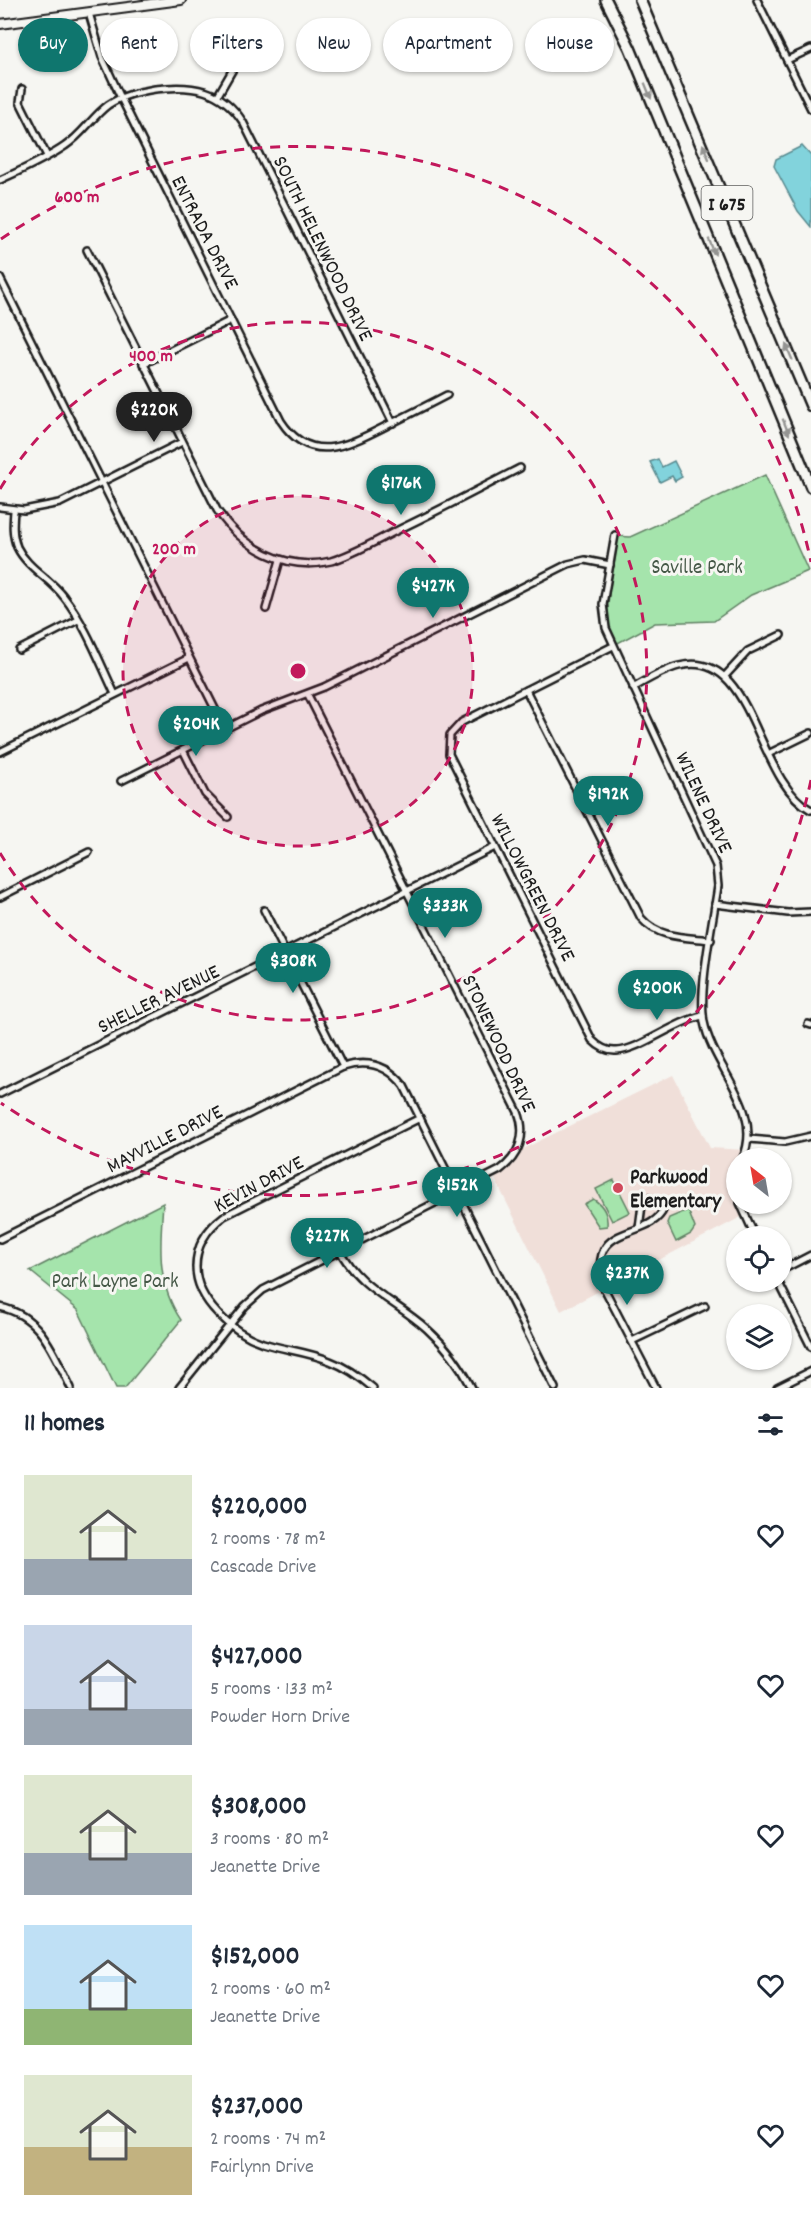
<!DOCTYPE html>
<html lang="en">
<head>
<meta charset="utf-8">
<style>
  body { margin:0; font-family:Dekko,sans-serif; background:#f2f2f3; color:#1f2937; height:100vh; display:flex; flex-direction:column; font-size:22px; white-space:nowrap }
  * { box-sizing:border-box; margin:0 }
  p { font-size:20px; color:#747a83 }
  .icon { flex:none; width:33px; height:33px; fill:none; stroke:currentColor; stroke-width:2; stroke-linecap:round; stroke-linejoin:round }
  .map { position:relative; height:1388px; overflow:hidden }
  .drawer { display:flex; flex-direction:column; background:#fff; flex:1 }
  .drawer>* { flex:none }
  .top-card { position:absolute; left:18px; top:18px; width:776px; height:54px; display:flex; gap:12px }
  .needle { width:39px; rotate:329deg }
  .buttons { position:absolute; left:726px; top:1148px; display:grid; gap:12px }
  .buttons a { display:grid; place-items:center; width:66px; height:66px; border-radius:50%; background:#fff; box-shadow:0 2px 4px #0004; font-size:30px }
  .price { position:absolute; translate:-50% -51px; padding:0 14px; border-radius:21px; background:#0f766e; color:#fff; font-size:20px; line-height:39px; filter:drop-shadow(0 2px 3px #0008) }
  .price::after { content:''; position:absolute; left:50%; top:36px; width:18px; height:14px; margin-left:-9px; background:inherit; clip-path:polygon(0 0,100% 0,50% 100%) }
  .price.on { background:#222; color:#fff }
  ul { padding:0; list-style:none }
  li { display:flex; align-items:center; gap:18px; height:150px; padding:0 24px }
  li span { display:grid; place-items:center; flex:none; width:168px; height:120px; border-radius:0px; color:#555 }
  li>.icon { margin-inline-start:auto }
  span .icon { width:72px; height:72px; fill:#fffc; stroke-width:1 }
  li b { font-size:26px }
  h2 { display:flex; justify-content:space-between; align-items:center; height:72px; padding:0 24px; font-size:26px }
  .pill { padding:0 21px; border-radius:27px; background:#fff; box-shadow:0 2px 4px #0004; font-size:21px; line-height:54px }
  .pill.on { background:#0f766e; color:#fff }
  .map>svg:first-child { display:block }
</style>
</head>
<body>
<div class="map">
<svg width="811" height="1388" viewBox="0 0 811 1388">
  <rect width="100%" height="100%" fill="#f6f6f2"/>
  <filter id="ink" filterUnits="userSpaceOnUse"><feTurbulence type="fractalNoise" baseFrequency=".0167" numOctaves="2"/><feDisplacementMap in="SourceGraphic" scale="12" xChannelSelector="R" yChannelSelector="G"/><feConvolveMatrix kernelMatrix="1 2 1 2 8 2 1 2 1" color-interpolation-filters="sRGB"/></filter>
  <g filter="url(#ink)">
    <path fill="#f0dfd9" d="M673 1075 710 1148 747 1150 743 1158H736V1203H740L745 1215 561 1311 492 1173 517 1152Z"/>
    <g fill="#a5e4ac" stroke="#608064" stroke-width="1.5">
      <path d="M765 475 808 571 751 595 714 621 655 623 616 644C597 608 617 574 617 536L630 537Z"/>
      <path d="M614 1180 630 1212 612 1221 596 1189Z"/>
      <path d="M593 1199C603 1205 608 1214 607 1226L599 1227 584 1204Z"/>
      <path d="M163 1203C160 1245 156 1283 181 1320L125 1388H116L78 1310 30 1271Z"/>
      <path d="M688 1210 695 1228 691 1234 676 1242 667 1223 669 1218Z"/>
    </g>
    <g fill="#82d3dc" stroke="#598a8f" stroke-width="1.5">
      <path d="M802 146 811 156V227L798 211 774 166 776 159Z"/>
      <path d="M658 459 662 467 674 461 682 477 675 481 672 476 660 482 650 462Z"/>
    </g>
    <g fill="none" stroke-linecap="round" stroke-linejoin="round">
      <defs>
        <g id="street">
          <path d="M757 0 811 109"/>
          <path d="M89 13 102 57 121 98 281 421C311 467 350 444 388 425 408 415 428 405 447 395"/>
          <path d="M787 60 811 49"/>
          <path d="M22 89 20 102 47 156"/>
          <path d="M218 95 240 57 252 49"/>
          <path d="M0 180C21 170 45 160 65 146 82 135 92 117 108 105 123 95 138 92 155 89 192 84 222 89 243 122L393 423"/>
          <path d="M87 250 217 510C242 547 285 572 331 561 355 554 379 539 402 528 442 509 481 488 520 468"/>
          <path d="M0 278 225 729"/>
          <path d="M143 364 231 320"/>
          <path d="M0 507 24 510 60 503 182 442"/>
          <path d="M14 511C13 523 12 535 17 547 27 568 51 579 64 597 86 625 100 663 115 694"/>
          <path d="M615 535 603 604 606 628 716 866 718 886C713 921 698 990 704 1022 713 1068 764 1109 743 1158"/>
          <path d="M266 609 280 560"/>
          <path d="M613 646 462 722 450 735 449 754 592 1040C599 1047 607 1052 617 1051 640 1050 675 1021 703 1016"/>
          <path d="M19 650 78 620"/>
          <path d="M725 676 748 651 781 635"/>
          <path d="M633 688C647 680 663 670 679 666 755 647 754 779 811 810"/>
          <path d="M526 690 641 918C659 939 686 937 711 940"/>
          <path d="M183 750 205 794 228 817"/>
          <path d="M0 752 189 658"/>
          <path d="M768 754 811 733"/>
          <path d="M121 781 261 711 324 687 568 564 585 560 610 565"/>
          <path d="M0 897 89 852"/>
          <path d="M715 904 788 913 811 912"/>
          <path d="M264 910 343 1067"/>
          <path d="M808 1024 811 1025"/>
          <path d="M0 1094 495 847"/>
          <path d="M749 1139 785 1142 811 1136"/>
          <path d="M740 1203 755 1236"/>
          <path d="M639 1228 642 1205 648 1198 661 1201 664 1208C651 1242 584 1219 604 1288L656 1388"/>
          <path d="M0 1239 343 1067C368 1059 388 1065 404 1086L555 1388"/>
          <path d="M339 1249C359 1289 396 1301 427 1329 446 1346 461 1366 472 1388"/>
          <path d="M782 1270 811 1255"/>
          <path d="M778 1281 811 1347"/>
          <path d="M0 1307C42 1316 54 1354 71 1388"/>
          <path d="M632 1341 705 1306"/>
          <path d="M179 1388 245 1306 263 1290 500 1170C519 1156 527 1135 518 1112L308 695"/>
          <path d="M373 1388C360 1377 346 1367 330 1361 309 1352 285 1350 263 1343 232 1332 196 1301 196 1267 196 1245 208 1228 224 1216L420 1118"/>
          <path d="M777 1388 811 1371"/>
        </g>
        <path id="secondary" d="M0 24 181 0"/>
        <g id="highway">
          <path d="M606 0 630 48 811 487"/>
          <path d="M640 0 811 406"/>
        </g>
      </defs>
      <use href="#street" stroke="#1c1c1c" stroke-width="10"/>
      <use href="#secondary" stroke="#1c1c1c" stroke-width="12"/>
      <use href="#highway" stroke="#1c1c1c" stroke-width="14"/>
      <use href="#street" stroke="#f6f6f2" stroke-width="5"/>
      <use href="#secondary" stroke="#f6f6f2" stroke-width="8"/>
      <use href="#highway" stroke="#f6f6f2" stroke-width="9"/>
    </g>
    <defs><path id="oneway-solid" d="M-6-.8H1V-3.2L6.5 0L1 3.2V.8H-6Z" transform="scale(1.5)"/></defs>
    <g fill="#949492">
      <use href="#oneway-solid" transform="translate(648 91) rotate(68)"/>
      <use href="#oneway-solid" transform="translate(706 152) rotate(-113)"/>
      <use href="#oneway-solid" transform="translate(712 247) rotate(68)"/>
      <use href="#oneway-solid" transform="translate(789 352) rotate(-113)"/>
      <use href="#oneway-solid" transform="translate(786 427) rotate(68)"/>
    </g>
  </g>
  <circle cx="298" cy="671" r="175" fill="#c2185b" fill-opacity=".12"/>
  <g fill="none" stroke="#c2185b" stroke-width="3" stroke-dasharray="10 8">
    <circle cx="298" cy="671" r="175"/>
    <path d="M0 489A349 349 0 1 1 0 853"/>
    <path d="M811 780A524 524 0 0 1 1 1103M1 239A524 524 0 0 1 811 562"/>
  </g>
  <circle fill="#d1495b" stroke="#f6f6f2" stroke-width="2" cx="618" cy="1188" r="6"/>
  <g text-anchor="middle" stroke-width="6" stroke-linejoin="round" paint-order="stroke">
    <rect fill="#f6f6f2" stroke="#5d5d5c" stroke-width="1.5" x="701.5" y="186" width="51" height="34" rx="4.5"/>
    <g font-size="20" font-weight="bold" fill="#1c1c1c">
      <text x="727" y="210">I 675</text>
    </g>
    <g font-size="21" fill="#1c1c1c" stroke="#f6f6f2">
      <text transform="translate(206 232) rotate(63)" y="7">ENTRADA DRIVE</text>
      <text transform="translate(324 248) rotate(64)" y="7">SOUTH HELENWOOD DRIVE</text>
      <text transform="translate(705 802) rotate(65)" y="7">WILENE DRIVE</text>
      <text transform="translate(534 887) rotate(63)" y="7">WILLOWGREEN DRIVE</text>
      <text transform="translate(158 998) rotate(-26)" y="7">SHELLER AVENUE</text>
      <text transform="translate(500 1043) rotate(65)" y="7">STONEWOOD DRIVE</text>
      <text transform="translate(164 1138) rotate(-27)" y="7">MAYVILLE DRIVE</text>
      <text transform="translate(258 1183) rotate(-28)" y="7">KEVIN DRIVE</text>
    </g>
    <g font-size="21" fill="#455847" stroke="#f6f6f2">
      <text x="697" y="573">Saville Park</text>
      <text x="115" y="1287">Park Layne Park</text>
    </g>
    <g font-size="21" font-weight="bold" fill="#1c1c1c" stroke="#f6f6f2" text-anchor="start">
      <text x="630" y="1183">Parkwood<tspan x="630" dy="24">Elementary</tspan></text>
    </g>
  </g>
  <circle cx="298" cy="671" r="9" fill="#c2185b" stroke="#f6f6f2" stroke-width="3"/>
  <g font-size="18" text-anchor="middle" font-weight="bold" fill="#c2185b" stroke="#f6f6f2" stroke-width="6" stroke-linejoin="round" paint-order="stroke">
    <text x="77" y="202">600 m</text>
    <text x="151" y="361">400 m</text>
    <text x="174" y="554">200 m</text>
  </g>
</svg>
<div class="buttons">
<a><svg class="needle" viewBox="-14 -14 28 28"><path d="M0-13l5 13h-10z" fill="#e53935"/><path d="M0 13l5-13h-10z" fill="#747a83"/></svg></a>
<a><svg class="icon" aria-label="locate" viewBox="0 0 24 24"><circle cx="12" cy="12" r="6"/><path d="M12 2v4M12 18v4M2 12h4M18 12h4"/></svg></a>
<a><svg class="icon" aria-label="layers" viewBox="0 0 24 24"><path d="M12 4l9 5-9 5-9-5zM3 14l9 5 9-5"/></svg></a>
</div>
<b class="price on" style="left:154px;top:443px">$220K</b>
<b class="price" style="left:401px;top:516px">$176K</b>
<b class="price" style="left:433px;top:619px">$427K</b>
<b class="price" style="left:196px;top:757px">$204K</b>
<b class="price" style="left:608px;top:827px">$192K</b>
<b class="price" style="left:445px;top:939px">$333K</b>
<b class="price" style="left:293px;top:994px">$308K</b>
<b class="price" style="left:657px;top:1021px">$200K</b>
<b class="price" style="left:457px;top:1218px">$152K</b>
<b class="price" style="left:327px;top:1269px">$227K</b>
<b class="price" style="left:627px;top:1306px">$237K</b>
<div class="top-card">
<a class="pill on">Buy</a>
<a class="pill">Rent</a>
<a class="pill">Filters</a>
<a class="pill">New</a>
<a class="pill">Apartment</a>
<a class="pill">House</a>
</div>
</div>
<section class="drawer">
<h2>11 homes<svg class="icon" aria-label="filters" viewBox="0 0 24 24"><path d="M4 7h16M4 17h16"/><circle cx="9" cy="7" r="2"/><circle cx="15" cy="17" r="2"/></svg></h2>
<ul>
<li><span style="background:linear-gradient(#dfe7d0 70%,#9aa5b1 0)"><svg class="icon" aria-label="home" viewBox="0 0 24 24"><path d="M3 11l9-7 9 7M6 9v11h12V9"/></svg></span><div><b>$220,000</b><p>2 rooms · 78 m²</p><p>Cascade Drive</p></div><svg class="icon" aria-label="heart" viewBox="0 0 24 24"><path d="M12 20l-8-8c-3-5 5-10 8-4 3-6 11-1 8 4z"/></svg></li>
<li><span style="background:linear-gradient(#c9d6e8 70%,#9aa5b1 0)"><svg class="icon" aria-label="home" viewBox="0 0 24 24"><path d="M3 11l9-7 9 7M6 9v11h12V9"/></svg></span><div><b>$427,000</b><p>5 rooms · 133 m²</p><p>Powder Horn Drive</p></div><svg class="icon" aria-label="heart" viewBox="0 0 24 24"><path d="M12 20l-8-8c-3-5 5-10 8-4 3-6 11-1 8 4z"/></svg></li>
<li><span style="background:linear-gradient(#dfe7d0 65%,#9aa5b1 0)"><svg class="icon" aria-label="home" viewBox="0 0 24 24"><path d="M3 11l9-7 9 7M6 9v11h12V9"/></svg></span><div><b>$308,000</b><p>3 rooms · 80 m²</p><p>Jeanette Drive</p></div><svg class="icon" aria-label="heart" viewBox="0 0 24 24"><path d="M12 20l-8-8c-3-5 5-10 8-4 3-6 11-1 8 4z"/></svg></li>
<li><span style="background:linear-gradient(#bfe0f5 70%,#8fb573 0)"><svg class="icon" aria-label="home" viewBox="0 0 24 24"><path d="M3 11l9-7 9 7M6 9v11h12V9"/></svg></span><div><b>$152,000</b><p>2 rooms · 60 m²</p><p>Jeanette Drive</p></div><svg class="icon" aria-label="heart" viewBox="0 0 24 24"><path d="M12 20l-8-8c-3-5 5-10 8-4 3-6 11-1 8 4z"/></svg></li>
<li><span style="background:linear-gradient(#dfe7d0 60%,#c2b280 0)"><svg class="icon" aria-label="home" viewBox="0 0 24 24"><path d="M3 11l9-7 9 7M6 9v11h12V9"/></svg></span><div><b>$237,000</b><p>2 rooms · 74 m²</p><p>Fairlynn Drive</p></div><svg class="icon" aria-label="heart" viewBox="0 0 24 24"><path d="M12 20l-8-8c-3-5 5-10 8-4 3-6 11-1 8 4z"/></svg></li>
</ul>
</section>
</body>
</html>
